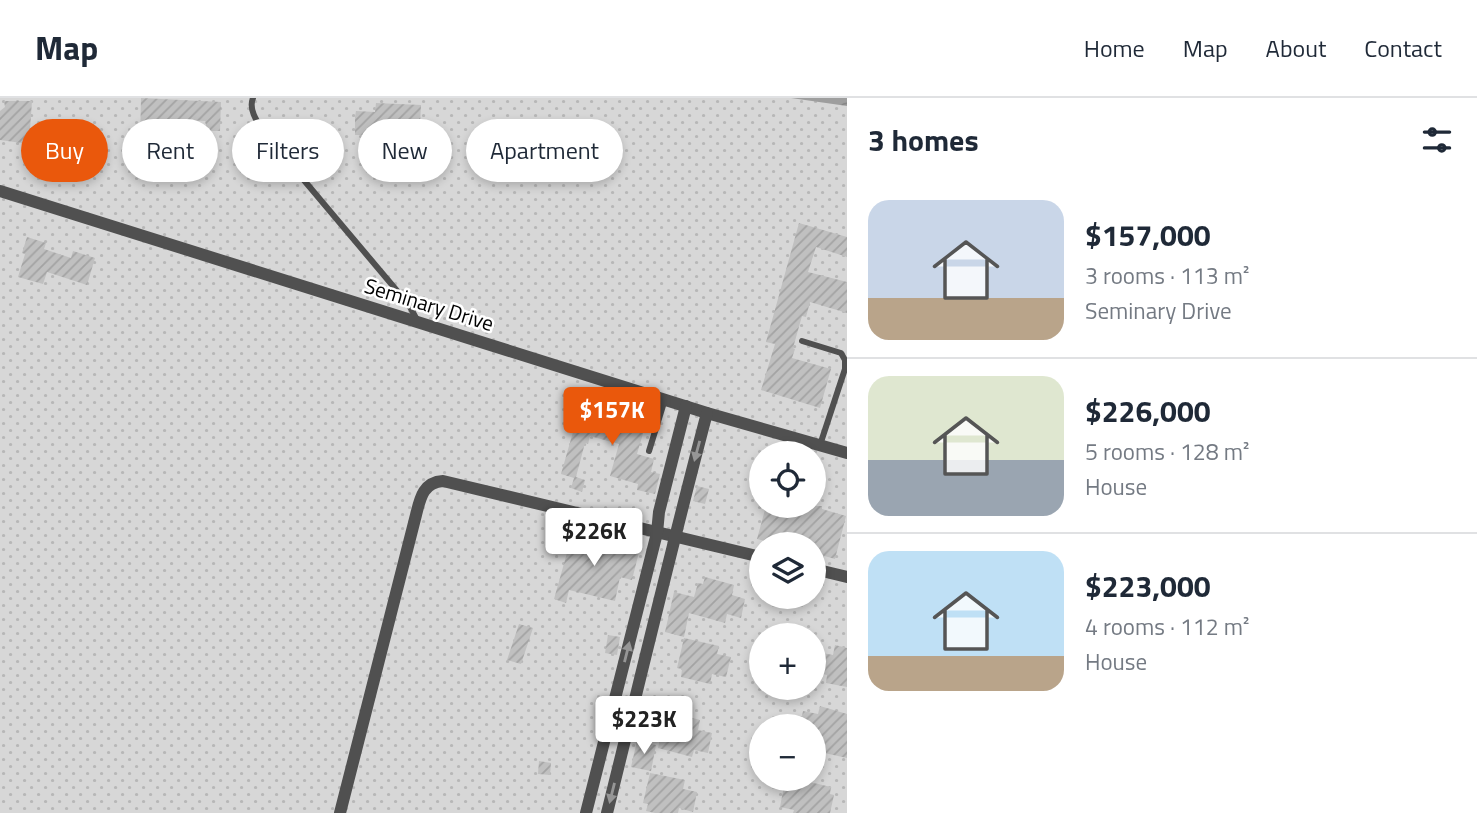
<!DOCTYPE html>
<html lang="en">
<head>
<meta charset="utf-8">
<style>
  body { margin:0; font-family:"Titillium Web",sans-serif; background:#f6f6f7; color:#1f2937; height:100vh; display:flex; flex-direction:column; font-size:26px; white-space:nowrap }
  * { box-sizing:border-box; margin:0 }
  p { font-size:23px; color:#747a83 }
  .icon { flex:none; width:38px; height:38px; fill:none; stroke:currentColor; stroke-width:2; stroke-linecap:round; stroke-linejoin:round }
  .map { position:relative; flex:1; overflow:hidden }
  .side { display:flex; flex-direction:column; background:#fff; width:630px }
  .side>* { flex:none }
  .top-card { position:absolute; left:21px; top:21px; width:665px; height:63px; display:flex; gap:14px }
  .buttons { position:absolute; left:749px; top:343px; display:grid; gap:14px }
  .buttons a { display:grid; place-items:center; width:77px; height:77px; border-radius:50%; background:#fff; box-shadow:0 4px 10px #0003; font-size:35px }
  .price { position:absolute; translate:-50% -60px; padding:0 16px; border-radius:7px; background:#fff; color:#222; font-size:23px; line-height:46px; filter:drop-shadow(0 2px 4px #0008) }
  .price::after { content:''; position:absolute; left:50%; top:42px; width:21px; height:16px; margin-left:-10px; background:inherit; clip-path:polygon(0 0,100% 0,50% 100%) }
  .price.active { background:#ea580c; color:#fff }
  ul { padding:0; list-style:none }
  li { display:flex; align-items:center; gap:21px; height:175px; padding:0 21px }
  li+li { border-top:2px solid #e0e1e3 }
  li span { display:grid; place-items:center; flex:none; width:196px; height:140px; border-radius:21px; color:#555 }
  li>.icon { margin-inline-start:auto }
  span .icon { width:84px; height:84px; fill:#fffc; stroke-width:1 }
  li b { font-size:30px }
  h2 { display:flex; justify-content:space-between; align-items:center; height:84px; padding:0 21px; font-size:30px }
  .tag { padding:0 24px; border-radius:32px; background:#fff; box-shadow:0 4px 10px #0003; font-size:24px; line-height:63px }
  .tag.active { background:#ea580c; color:#fff }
  header { display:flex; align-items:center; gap:42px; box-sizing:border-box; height:98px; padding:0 35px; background:#fff; border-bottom:2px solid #e0e1e3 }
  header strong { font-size:33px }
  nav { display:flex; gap:38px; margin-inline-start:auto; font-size:24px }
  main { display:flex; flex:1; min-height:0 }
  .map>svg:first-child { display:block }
</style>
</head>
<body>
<header>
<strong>Map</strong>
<nav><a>Home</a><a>Map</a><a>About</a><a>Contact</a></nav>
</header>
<main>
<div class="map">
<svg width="847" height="715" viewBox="0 0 847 715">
  <defs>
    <pattern id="grass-dots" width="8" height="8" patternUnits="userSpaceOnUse" patternTransform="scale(1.75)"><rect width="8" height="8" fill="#d7d7d7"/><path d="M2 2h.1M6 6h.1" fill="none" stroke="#b7b7b7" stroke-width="1.8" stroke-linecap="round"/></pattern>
    <pattern id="water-waves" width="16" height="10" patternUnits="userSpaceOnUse" patternTransform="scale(1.75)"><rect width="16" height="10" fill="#9e9e9e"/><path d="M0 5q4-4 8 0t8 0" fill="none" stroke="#868686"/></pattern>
    <pattern id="building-hatch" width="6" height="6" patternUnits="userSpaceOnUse" patternTransform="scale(1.75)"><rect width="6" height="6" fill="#c0c0c0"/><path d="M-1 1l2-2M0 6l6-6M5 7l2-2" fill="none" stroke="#a3a3a3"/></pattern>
  </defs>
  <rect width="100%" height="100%" fill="#fff"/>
  <path fill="url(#grass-dots)" fill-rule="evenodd" d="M0 0H847V715H0ZM761 355H814V408H761ZM761 446H814V499H761ZM761 537H814V590H761ZM761 628H814V681H761Z"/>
  <path fill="url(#water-waves)" d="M791 0H847V8Z"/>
  <g fill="url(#building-hatch)">
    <path d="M141 0 221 4 220 33H206V23L159 21 158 35 148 43H140Z"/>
    <path d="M4 3H32L29 46 0 42V13L5 9Z"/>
    <path d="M376 5 421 7 418 67 373 65 374 37H355V19L356 13 375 14Z"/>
    <path d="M799 125 847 139V159L816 149 808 174 847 184V215L810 204 806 219 802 218 793 250 795 251 792 260 831 271 820 310 761 292 775 246 766 244Z"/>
    <path d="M27 139 46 145 44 151 71 160 73 153 95 160 87 187 47 174 43 186 18 179 25 156 22 155Z"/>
    <path d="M581 306 627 319 628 317 647 322 637 356 654 361 651 374 660 376 655 396 637 392 638 386 610 378 619 346 590 338 588 346 585 345 576 379 585 382 582 394 571 390 574 380 561 376Z"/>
    <path d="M697 388 709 391 705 406 693 403Z"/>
    <path d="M766 408H822V411L846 418 835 461 814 455V446H778L757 441Z"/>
    <path d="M574 430 586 433 585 438 591 440 590 442 639 454 632 482 620 479 615 503 569 492 566 505 554 501Z"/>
    <path d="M705 479 734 487 732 497 745 501 741 520 727 516 725 525 689 515 684 539 665 534 674 494 694 499 698 485 703 486Z"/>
    <path d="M519 526 533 530 521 566 507 562Z"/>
    <path d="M608 537 620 539 617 557 605 555Z"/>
    <path d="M684 540 719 548 717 556 731 559 726 579 712 576 710 586 681 579 682 571 677 570Z"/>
    <path d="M835 547 847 550V589L826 585 827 577 814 574 817 554 833 557Z"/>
    <path d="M820 608 847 616V660L820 654 821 649 814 647V628H800L803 613 818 616Z"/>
    <path d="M671 614 700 622 698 632 712 635 708 655 694 652 692 659 658 650 664 620 670 621Z"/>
    <path d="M637 643 656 647 651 673 631 669Z"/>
    <path d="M539 663 551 665 550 677 538 676Z"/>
    <path d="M650 675 685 682 683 691 697 694 693 714 679 710 678 715H655L646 713 648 706 643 705Z"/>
    <path d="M801 682 831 689 830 696 834 697 830 715H793L794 712 780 709 784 688 799 691Z"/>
  </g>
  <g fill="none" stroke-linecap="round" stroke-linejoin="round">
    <g stroke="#505050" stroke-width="6">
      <path d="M253 0C248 12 258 25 265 36L409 207 417 222"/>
      <path d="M802 243 841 255 845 262V271L820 347"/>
      <path d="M649 353 665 301"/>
    </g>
    <g stroke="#505050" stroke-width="12">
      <path d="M0 93 707 315 847 355"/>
      <path d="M814 471 847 479"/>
      <path d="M340 715 416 417C420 401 423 384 443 383L761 459"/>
      <path d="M586 715 657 435 659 414 686 308"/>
      <path d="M607 715C640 582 672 447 707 315"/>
    </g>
  </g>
  <defs><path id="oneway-solid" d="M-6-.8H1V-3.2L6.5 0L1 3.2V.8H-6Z" transform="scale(1.75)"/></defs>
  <g fill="#969696">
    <use href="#oneway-solid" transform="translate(697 353) rotate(105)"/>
    <use href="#oneway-solid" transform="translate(627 554) rotate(-76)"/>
    <use href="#oneway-solid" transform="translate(612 695) rotate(104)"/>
  </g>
  <g text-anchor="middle" stroke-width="5" stroke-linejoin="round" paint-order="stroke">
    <g font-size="21" fill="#000" stroke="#fff">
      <text transform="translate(429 207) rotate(17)" y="7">Seminary Drive</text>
    </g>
  </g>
</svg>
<div class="buttons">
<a><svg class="icon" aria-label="locate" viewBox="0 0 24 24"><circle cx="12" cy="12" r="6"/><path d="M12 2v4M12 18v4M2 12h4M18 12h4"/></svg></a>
<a><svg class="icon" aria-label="layers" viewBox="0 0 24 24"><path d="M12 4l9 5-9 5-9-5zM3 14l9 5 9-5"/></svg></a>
<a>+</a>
<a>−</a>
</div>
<b class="price active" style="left:612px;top:349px">$157K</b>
<b class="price" style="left:594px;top:470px">$226K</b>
<b class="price" style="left:644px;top:658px">$223K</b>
<div class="top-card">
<a class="tag active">Buy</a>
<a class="tag">Rent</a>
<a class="tag">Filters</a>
<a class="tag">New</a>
<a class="tag">Apartment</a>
</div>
</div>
<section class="side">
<h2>3 homes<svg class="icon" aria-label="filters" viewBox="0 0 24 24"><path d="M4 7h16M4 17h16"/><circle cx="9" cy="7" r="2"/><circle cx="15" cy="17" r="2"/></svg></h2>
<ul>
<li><span style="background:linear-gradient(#c9d6e8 70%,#b9a48a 0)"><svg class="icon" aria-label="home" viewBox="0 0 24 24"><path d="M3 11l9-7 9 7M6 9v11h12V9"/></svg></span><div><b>$157,000</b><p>3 rooms · 113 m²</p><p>Seminary Drive</p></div></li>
<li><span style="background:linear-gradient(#dfe7d0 60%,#9aa5b1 0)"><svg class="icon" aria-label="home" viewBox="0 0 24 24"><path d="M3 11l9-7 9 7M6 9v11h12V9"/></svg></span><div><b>$226,000</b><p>5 rooms · 128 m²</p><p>House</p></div></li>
<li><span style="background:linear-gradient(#bfe0f5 75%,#b9a48a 0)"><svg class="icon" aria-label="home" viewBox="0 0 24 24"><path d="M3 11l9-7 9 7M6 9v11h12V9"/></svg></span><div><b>$223,000</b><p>4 rooms · 112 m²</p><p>House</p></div></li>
</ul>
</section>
</main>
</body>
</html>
